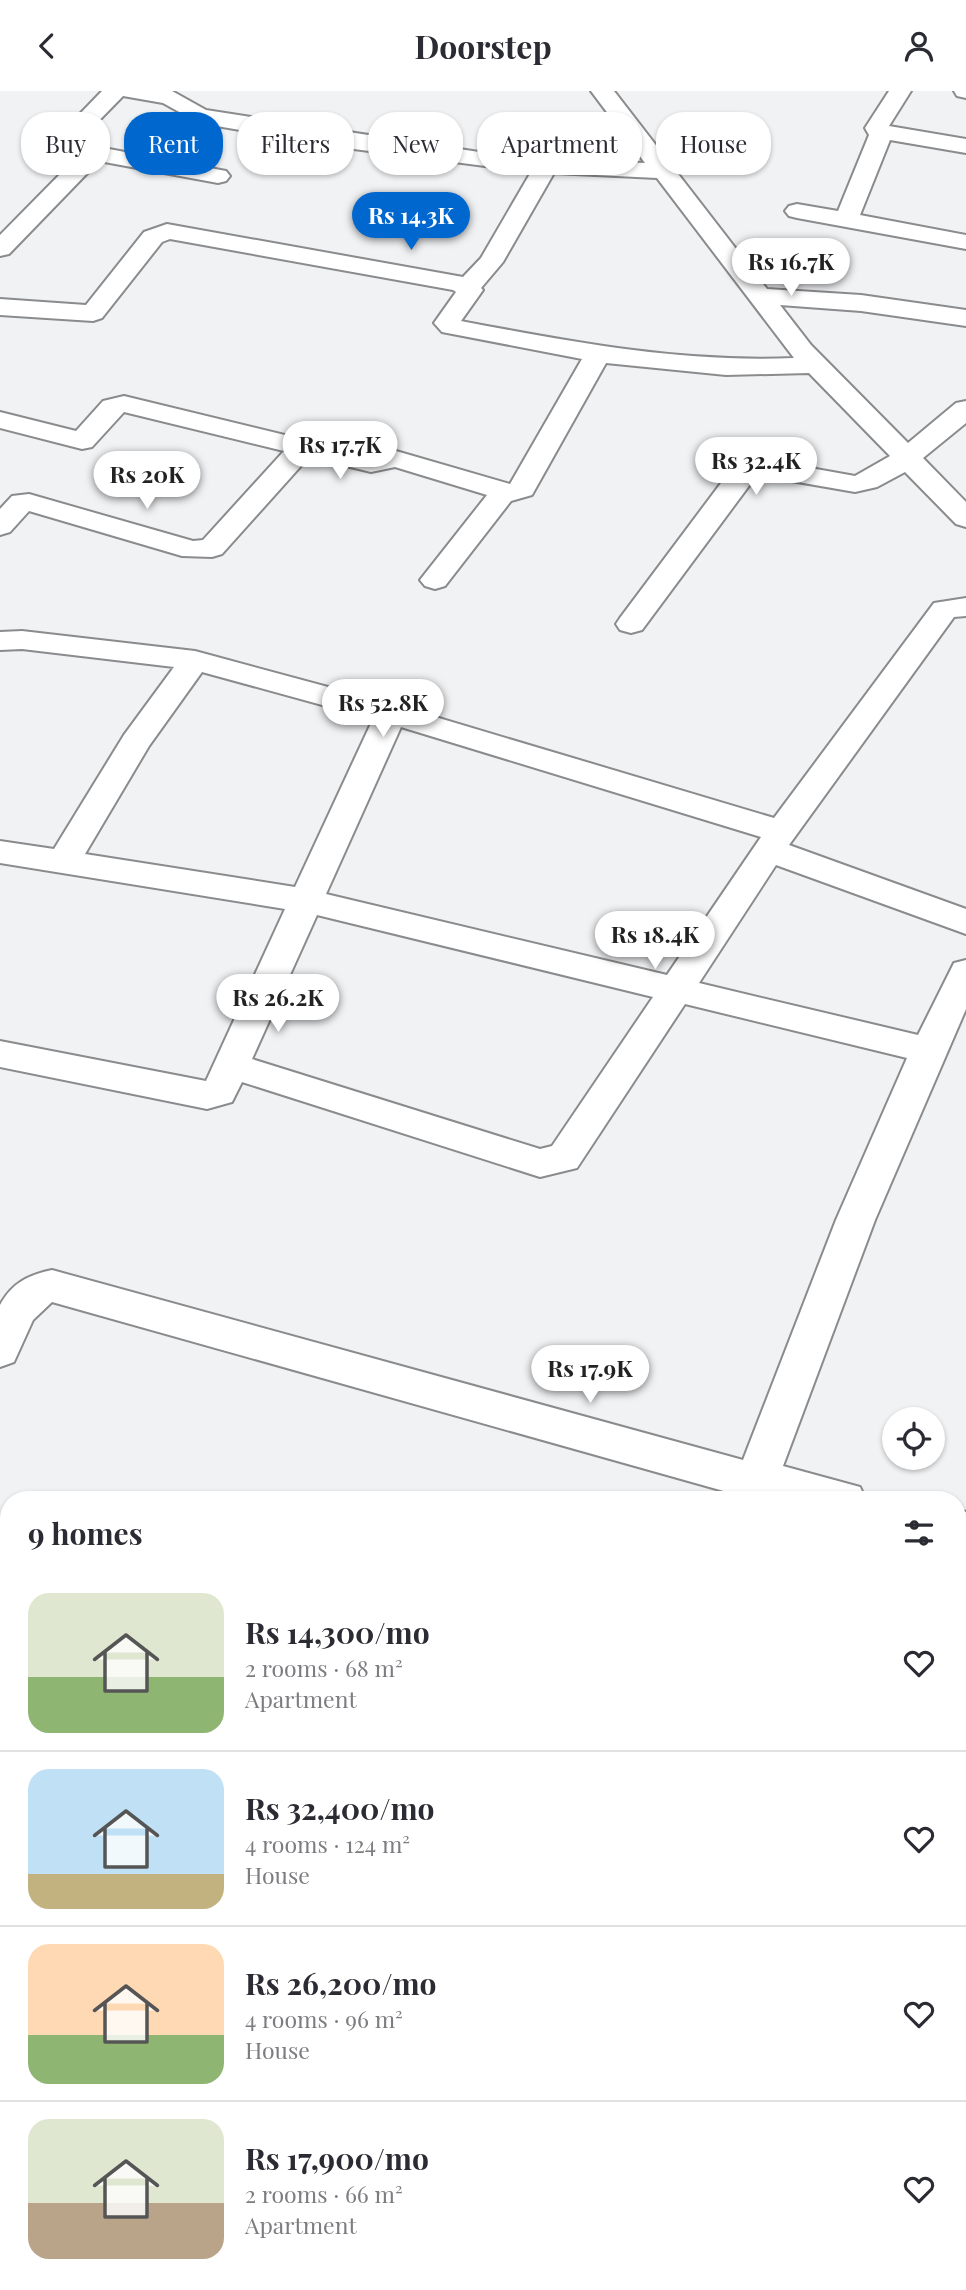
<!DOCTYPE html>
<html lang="en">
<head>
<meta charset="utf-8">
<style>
  body { margin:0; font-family:"Playfair Display",serif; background:#f2f2f3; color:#2b2b33; height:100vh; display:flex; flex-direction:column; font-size:26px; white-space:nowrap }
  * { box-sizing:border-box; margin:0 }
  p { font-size:23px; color:#7c7c81 }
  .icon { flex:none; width:38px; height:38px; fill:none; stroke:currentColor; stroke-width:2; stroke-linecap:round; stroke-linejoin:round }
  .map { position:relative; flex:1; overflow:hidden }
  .panel { position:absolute; left:0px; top:1400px; width:966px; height:800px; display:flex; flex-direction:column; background:#fff; border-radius:28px 28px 0 0; box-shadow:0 2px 5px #0004 }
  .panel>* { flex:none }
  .guide { position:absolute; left:21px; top:21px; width:924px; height:63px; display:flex; gap:14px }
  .tools { position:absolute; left:882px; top:1316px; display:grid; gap:14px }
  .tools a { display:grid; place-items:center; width:63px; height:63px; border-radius:50%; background:#fff; box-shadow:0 2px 5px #0004; font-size:35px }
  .price { position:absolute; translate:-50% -60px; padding:0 16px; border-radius:24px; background:#fff; color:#222; font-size:23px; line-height:46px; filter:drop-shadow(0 2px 4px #0008) }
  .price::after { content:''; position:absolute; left:50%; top:42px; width:21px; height:16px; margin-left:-10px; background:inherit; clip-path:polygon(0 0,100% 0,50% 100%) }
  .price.current { background:#0067cf; color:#fff }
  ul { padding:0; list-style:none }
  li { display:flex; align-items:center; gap:21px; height:175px; padding:0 28px }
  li+li { border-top:2px solid #e1e1e2 }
  li span { display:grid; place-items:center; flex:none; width:196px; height:140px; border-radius:21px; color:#555 }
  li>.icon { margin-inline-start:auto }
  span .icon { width:84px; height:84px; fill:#fffc; stroke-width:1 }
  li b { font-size:30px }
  h2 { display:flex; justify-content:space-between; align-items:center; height:84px; padding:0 28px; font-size:30px }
  .pill { padding:0 24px; border-radius:28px; background:#fff; box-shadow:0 2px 5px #0004; font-size:24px; line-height:63px }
  .pill.current { background:#0067cf; color:#fff }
  header { display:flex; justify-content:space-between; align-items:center; height:91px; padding:0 28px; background:#fff; font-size:32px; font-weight:700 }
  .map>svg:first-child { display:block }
</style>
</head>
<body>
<header><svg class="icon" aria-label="back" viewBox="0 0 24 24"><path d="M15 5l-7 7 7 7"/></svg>Doorstep<svg class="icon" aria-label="person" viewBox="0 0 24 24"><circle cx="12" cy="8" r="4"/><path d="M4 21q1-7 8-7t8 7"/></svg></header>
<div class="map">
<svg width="966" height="2199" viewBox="0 0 966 2199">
  <rect width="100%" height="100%" fill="#f1f2f4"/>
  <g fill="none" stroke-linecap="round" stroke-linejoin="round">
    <defs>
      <g id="street">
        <path d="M102 0H172L206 19 511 66 645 72 591 0H614L767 198 861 204 966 219V235L861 220 780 214 811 254 908 352 956 312 966 310V332L923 367 966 411V436L956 433 905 381 877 396 855 401 757 384 642 539 631 542 620 539 616 533 620 527 736 372 755 367 855 385 890 365 809 282 726 284 606 272 532 404 511 410 445 495 435 498 425 495 420 489 487 404 395 376 371 381 309 366 222 463 212 466 182 465 29 420 10 441 0 444V418L12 405 29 403 193 450 203 449 284 360 124 321 92 356 82 358 0 337V321L76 340 103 310 124 305 371 365 396 360 510 393 582 268 442 241 434 232 456 201 453 199 170 148 162 151 102 227 93 230 0 224V208L86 214 144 141 167 133 463 186 481 167 531 81 346 57 199 32 163 12 123 5 77 52 226 80 230 85 226 90 218 92 99 70 9 163 0 165V144L77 66 52 61 48 56ZM554 82 657 87 794 267C681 272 572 251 461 230L483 199 481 197 503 171Z"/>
        <path d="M889 0H911L889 35 966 48V62L890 49 860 124 966 144V158L797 127 789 125 785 120 789 115 797 113 838 120 869 44 865 37Z"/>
        <path d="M954 0H966V7L957 5Z"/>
        <path d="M966 507V525L954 526 789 754 966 818V843L776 774 699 892 918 944 954 872 966 869V918L875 1129 783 1375 860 1396 866 1409H771L759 1406 752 1408 52 1211 33 1229 14 1271 0 1276V1214C12 1192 28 1184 52 1179L743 1369 836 1129 907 967 685 913 577 1077 540 1086 242 991 232 1011 207 1018 0 976V950L206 990 285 818 0 772V750L54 758 124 644 174 576 22 558 0 559V541L22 540 195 560 402 616 774 727 934 512ZM202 581 373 628 295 796 85 763 149 655ZM401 636 761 746 667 884 326 803ZM317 824 653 906 552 1055 540 1058 252 968Z"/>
        <path d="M957 1418 966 1421V1478L957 1481Z"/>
        <rect x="0" y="1656" width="9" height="44"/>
        <path d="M957 1732 966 1735V1781L957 1778Z"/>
        <path d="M0 1801 9 1804V1852L0 1849Z"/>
      </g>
    </defs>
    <use href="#street" stroke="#8a8b8d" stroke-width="4"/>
    <use href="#street" fill="#fff" fill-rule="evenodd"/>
  </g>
</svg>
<div class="tools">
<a><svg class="icon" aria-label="locate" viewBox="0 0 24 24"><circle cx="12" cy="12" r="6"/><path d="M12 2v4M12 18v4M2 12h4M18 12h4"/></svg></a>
</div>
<b class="price current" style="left:411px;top:161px">Rs 14.3K</b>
<b class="price" style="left:791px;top:207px">Rs 16.7K</b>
<b class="price" style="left:340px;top:390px">Rs 17.7K</b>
<b class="price" style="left:756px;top:406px">Rs 32.4K</b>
<b class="price" style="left:147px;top:420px">Rs 20K</b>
<b class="price" style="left:383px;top:648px">Rs 52.8K</b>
<b class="price" style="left:655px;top:880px">Rs 18.4K</b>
<b class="price" style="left:278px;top:943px">Rs 26.2K</b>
<b class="price" style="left:590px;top:1314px">Rs 17.9K</b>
<div class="guide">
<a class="pill">Buy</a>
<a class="pill current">Rent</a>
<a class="pill">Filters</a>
<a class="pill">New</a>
<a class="pill">Apartment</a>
<a class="pill">House</a>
</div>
<section class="panel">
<h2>9 homes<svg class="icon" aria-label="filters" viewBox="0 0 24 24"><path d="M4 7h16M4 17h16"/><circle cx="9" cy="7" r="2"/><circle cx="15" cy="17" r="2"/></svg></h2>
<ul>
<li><span style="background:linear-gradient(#dfe7d0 60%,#8fb573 0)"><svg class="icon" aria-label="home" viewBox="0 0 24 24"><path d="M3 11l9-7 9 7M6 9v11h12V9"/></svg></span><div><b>Rs 14,300/mo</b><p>2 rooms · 68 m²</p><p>Apartment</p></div><svg class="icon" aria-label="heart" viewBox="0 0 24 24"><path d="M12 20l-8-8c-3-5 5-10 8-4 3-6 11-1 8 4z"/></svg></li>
<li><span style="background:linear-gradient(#bfe0f5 75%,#c2b280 0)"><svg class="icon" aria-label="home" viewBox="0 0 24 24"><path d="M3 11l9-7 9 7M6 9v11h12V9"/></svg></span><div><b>Rs 32,400/mo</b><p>4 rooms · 124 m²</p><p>House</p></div><svg class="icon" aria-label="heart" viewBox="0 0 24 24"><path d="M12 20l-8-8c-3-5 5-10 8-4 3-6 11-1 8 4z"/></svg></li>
<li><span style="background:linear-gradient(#ffd9b3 65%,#8fb573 0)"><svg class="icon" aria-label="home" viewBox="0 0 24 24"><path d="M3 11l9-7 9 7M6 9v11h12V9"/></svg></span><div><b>Rs 26,200/mo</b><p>4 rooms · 96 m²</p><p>House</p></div><svg class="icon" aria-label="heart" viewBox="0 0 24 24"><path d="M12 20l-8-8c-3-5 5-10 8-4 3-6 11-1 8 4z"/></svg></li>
<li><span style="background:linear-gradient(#dfe7d0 60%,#b9a48a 0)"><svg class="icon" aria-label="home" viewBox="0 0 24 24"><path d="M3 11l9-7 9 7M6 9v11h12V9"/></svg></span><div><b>Rs 17,900/mo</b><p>2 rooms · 66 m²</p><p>Apartment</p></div><svg class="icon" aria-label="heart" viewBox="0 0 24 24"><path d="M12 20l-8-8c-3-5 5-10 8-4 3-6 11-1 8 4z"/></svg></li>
</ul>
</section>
</div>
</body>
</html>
